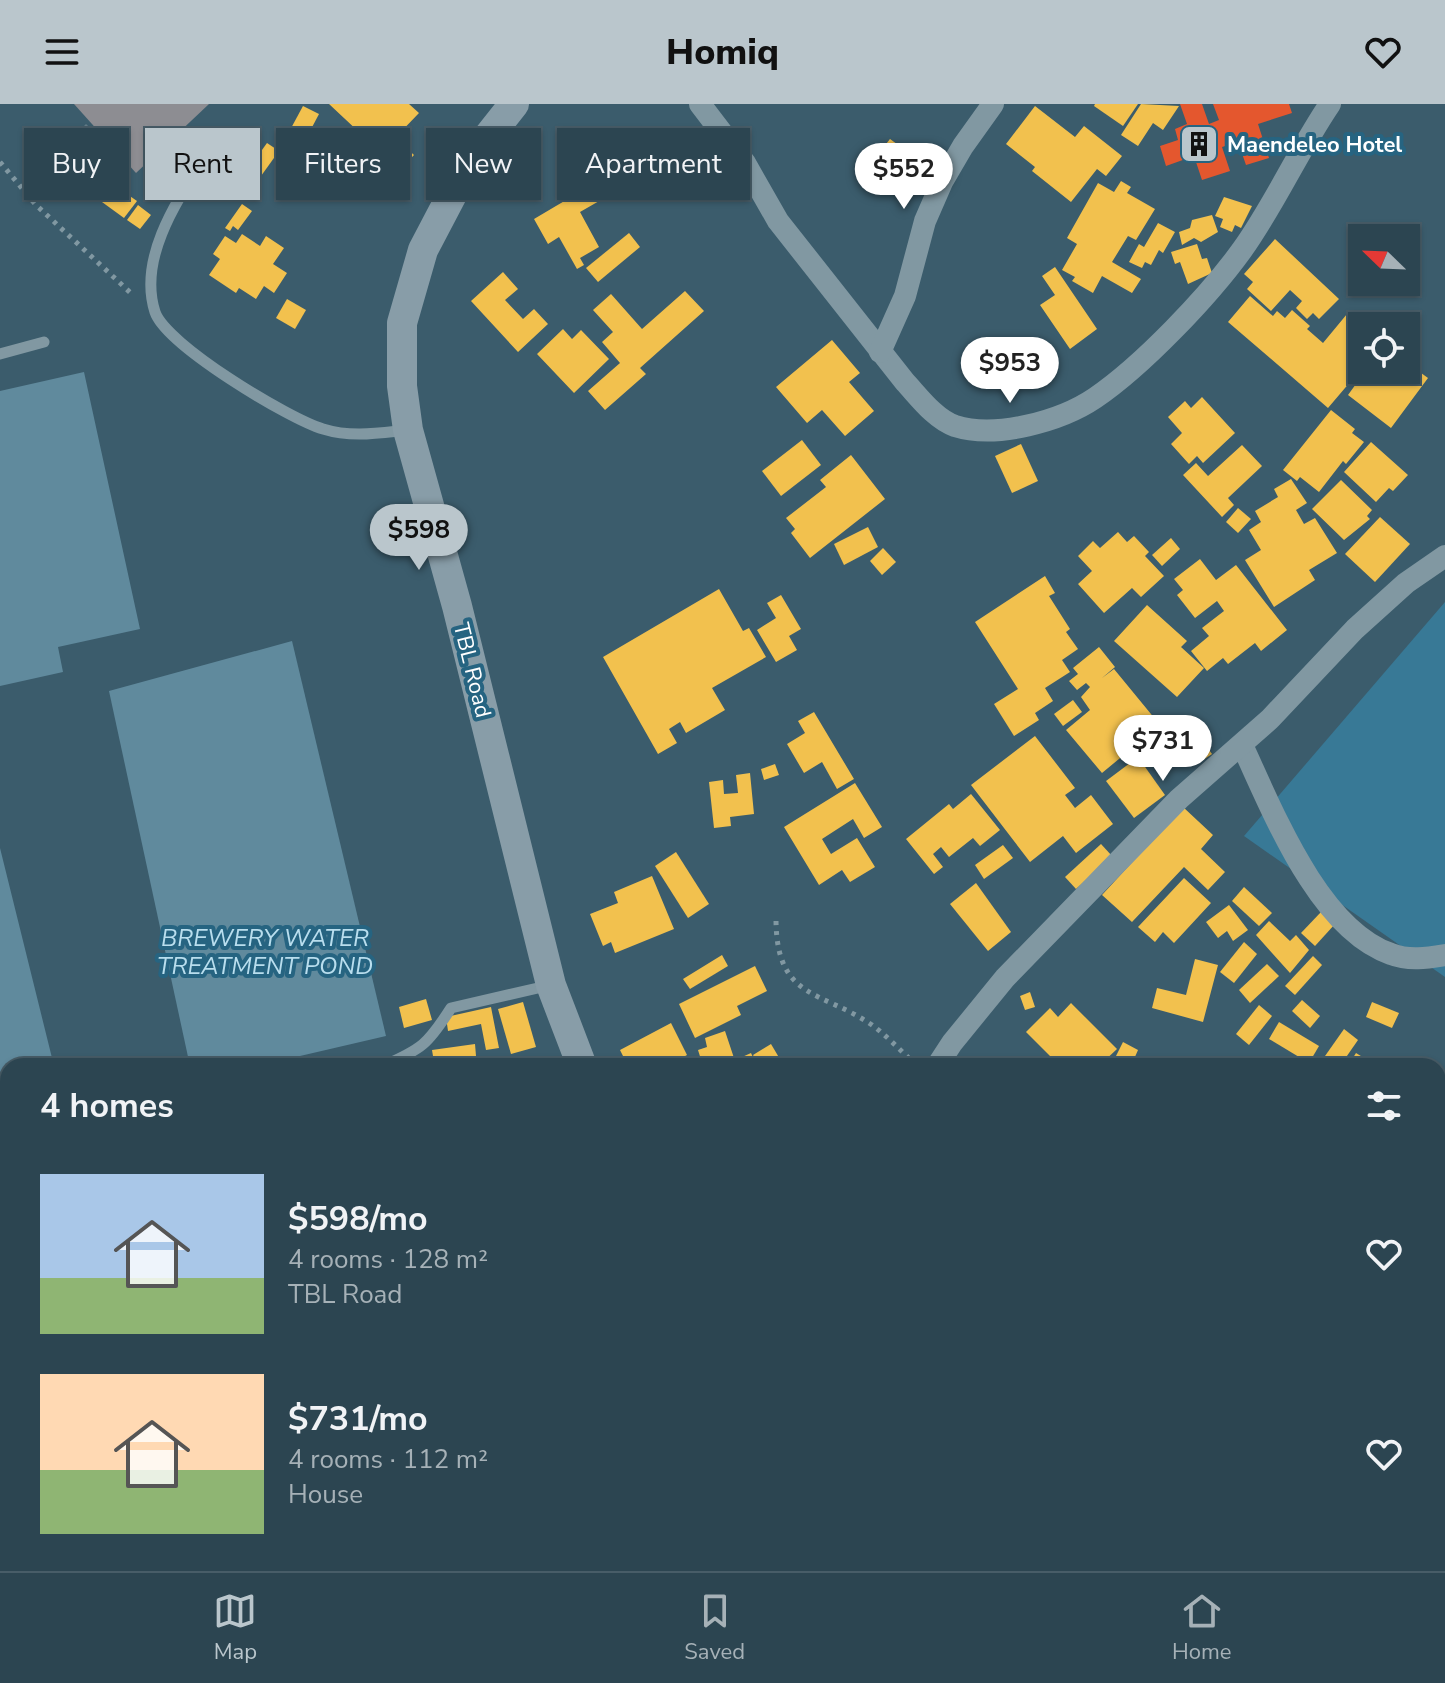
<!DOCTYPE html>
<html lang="en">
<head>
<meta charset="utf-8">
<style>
  body { margin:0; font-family:"Nunito Sans",sans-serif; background:#344c58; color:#f1f3f6; height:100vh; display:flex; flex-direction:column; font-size:30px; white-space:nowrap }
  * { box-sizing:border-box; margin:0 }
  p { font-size:26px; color:#a6b1b7 }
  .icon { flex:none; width:44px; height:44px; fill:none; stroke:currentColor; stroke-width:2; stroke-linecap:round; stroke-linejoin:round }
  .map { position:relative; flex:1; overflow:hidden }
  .panel { position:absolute; left:0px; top:954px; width:1446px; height:514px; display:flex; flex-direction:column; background:#2c4551; border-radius:24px 24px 0 0; box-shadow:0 2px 6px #0004,0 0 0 2px #485d68 }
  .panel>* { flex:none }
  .guide { position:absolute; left:24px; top:24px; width:800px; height:72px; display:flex; gap:16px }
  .needle { width:52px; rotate:293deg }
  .fabs { position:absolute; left:1348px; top:120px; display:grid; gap:16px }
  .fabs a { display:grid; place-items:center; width:72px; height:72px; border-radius:0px; background:#2c4551; box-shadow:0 2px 6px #0004,0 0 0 2px #485d68; font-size:40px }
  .price { position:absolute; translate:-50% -68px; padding:0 18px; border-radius:28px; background:#fff; color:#222; font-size:26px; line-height:52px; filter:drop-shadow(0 2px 4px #0008) }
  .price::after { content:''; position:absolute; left:50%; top:48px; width:24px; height:18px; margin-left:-12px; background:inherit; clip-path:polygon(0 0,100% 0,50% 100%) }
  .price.selected { background:#bac6cc; color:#111 }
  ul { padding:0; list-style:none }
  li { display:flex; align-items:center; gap:24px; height:200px; padding:0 40px }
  li span { display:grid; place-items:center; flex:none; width:224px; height:160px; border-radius:0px; color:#555 }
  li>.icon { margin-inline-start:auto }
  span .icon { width:96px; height:96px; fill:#fffc; stroke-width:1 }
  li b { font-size:34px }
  h2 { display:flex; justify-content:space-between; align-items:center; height:96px; padding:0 40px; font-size:34px }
  .tag { padding:0 28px; border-radius:0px; background:#2c4551; box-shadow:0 2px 6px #0004,0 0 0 2px #485d68; font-size:28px; line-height:72px }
  .tag.selected { background:#bac6cc; color:#111 }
  header { display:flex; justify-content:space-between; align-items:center; height:104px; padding:0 40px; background:#bac6cc; color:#111; font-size:36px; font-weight:800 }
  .menu { display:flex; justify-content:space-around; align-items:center; height:112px; border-top:2px solid #485d68; background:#2c4551; font-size:22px; color:#a6b1b7 }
  .menu a { display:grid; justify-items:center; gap:4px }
  .menu .selected { color:#bac6cc }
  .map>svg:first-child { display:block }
</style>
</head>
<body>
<header><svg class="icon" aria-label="menu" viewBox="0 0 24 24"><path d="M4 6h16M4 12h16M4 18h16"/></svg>Homiq<svg class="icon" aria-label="heart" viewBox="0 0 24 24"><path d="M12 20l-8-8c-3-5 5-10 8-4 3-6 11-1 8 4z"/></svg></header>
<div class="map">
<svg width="1445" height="1467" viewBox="0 0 1445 1467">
  <rect width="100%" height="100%" fill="#3b5c6c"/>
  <path fill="#387996" d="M1445 498V873L1244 732Z"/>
  <g fill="#608a9d">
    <path d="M84 268 140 525 58 543 63 568 0 582V287Z"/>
    <path d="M292 537 386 932 257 962H190L109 587Z"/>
    <path d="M0 744 54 962H8V998L0 1000Z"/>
  </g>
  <g fill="#f2c14e">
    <path d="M329 0H409L419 9 394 35 388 30 376 44Z"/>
    <path d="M1095 0H1138L1123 22 1094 2Z"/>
    <path d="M1141 0 1179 2 1163 26 1153 19 1138 42 1121 31Z"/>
    <path d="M303 2 319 10 299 48 283 39Z"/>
    <path d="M1035 2 1075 33 1084 22 1122 52 1106 72 1097 65 1071 98 1032 67 1035 63 1006 40Z"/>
    <path d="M40 29 49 36 39 48 35 46 32 49 27 45Z"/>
    <path d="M890 35 915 53 888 87 864 68Z"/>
    <path d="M400 38 414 51 400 66 386 53Z"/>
    <path d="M267 39 279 47 261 72 249 64Z"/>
    <path d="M612 54 627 81 580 108 599 143 580 154 584 161 577 165 559 133 548 140 534 115 583 86 577 75Z"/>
    <path d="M1121 77 1131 83 1127 89 1155 105 1136 136 1128 132 1112 158 1141 175 1132 189 1102 172 1093 189 1072 177 1075 173 1062 166 1077 140 1067 134 1098 79 1114 88Z"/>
    <path d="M114 81 137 97 124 114 102 98Z"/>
    <path d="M1224 93 1252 102 1241 124 1235 121 1232 128 1220 123 1223 115 1215 112Z"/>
    <path d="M242 100 252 107 238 126 233 122 230 127 225 124Z"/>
    <path d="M138 101 151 111 140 125 127 116Z"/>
    <path d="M1212 111 1218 128 1201 138 1194 134 1182 141 1179 128 1190 124 1192 116Z"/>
    <path d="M1158 119 1175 128 1163 149 1159 146 1151 161 1145 158 1142 164 1129 158 1139 140 1144 143Z"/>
    <path d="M629 129 640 143 598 178 586 164Z"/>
    <path d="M242 130 260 142 266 132 284 144 273 160 287 169 274 189 264 182 256 195 239 184 236 189 209 171 220 155 213 150 225 132 236 139Z"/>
    <path d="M1275 135 1339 195 1319 215 1313 209 1307 215 1296 204 1302 197 1290 186 1271 207 1247 185 1253 178 1244 170Z"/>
    <path d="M1197 140 1202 155 1207 154 1212 169 1188 180 1180 158 1175 160 1171 148Z"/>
    <path d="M1055 163 1097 225 1070 245 1040 201 1055 191 1042 172Z"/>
    <path d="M503 168 518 185 505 196 523 215 534 205 548 220 518 248 471 197Z"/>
    <path d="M685 187 704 207 640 264 646 270 605 306 588 287 620 259 602 238 613 228 593 206 611 190 642 225Z"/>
    <path d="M1250 192 1273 212 1277 207 1285 214 1292 206 1310 222 1307 225 1323 239 1347 210 1362 223V264L1328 304 1228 218Z"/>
    <path d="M287 195 306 206 295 225 276 214Z"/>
    <path d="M563 225 572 235 581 226 609 255 574 289 537 250Z"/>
    <path d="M832 236 860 269 849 278 874 307 845 332 822 306 807 319 776 283Z"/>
    <path d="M1406 258 1428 274 1391 324 1348 291 1366 266H1406Z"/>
    <path d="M1202 293 1235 329 1203 359 1197 352 1189 360 1171 340 1182 329 1168 313 1185 297 1191 304Z"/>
    <path d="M1331 306 1355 325 1352 329 1364 338 1346 360 1343 357 1319 388 1300 373 1297 377 1283 366Z"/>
    <path d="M802 336 821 361 781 392 762 367Z"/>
    <path d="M1371 338 1408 371 1393 387 1389 384 1376 398 1344 368Z"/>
    <path d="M1021 340 1038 377 1012 389 995 352Z"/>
    <path d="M1242 341 1262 362 1228 394 1234 401 1222 413 1183 371 1196 359 1208 372Z"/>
    <path d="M851 351 885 395 810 454 791 429 795 425 786 414 826 383 820 376Z"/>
    <path d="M1291 375 1307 399 1296 406 1304 420 1315 414 1337 449 1309 466 1315 476 1274 503 1245 456 1261 446 1249 426 1261 418 1255 407 1278 393 1274 385Z"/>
    <path d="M1341 376 1372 406 1367 412 1370 415 1344 436 1312 405Z"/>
    <path d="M1238 404 1251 415 1238 429 1226 418Z"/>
    <path d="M1380 413 1410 440 1375 478 1345 450Z"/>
    <path d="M868 423 878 443 844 461 834 440Z"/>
    <path d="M1118 428 1127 438 1134 432 1149 448 1145 452 1164 472 1141 493 1132 484 1104 509 1078 480 1092 467 1078 452 1093 437 1100 444Z"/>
    <path d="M1171 434 1180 445 1162 462 1152 451Z"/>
    <path d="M883 444 896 458 882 471 870 457Z"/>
    <path d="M1200 455 1216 476 1236 461 1287 526 1261 547 1255 539 1228 560 1223 554 1207 567 1191 547 1209 532 1202 524 1224 507 1217 497 1195 514 1177 491 1183 486 1174 475Z"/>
    <path d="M1045 472 1055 489 1049 492 1070 525 1066 528 1078 545 1062 556 1070 568 1045 584 1053 597 1035 609 1039 616 1014 632 994 600 1018 585 975 518Z"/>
    <path d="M719 485 743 527 749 524 766 553 712 584 725 606 686 629 680 618 669 625 677 639 658 650 603 553Z"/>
    <path d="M781 491 801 525 789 532 797 546 776 558 757 526 776 514 767 499Z"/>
    <path d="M1147 501 1187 537 1181 543 1204 564 1177 593 1114 537Z"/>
    <path d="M1099 543 1115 563 1102 574 1114 565 1160 621 1102 669 1066 626 1090 606 1081 593 1090 583 1086 579 1077 586 1069 577 1078 570 1073 564Z"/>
    <path d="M1073 596 1082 608 1063 622 1054 610Z"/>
    <path d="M814 608 854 675 837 685 822 658 804 669 787 640 805 629 798 617Z"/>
    <path d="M1035 632 1075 684 1065 691 1075 704 1091 691 1113 720 1076 749 1063 732 1030 758 971 681Z"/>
    <path d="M1204 639 1212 650 1197 660 1189 650Z"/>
    <path d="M1138 653 1165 691 1134 714 1106 677Z"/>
    <path d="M775 660 779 671 764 676 761 665Z"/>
    <path d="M750 669 754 710 730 713 731 722 714 724 709 678 723 676 724 690 738 689 736 671Z"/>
    <path d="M855 679 882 723 864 734 853 715 822 735 831 750 857 734 875 763 850 778 842 766 819 781 784 723Z"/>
    <path d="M971 690 1000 726 980 742 973 734 949 753 941 743 933 750 943 763 934 770 906 735 949 700 953 705Z"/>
    <path d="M1183 703 1213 731 1201 745 1225 768 1208 786 1184 763 1132 818 1102 791Z"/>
    <path d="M1101 740 1112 752 1076 785 1065 773Z"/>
    <path d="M1003 741 1013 754 984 775 975 761Z"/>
    <path d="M676 748 709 800 688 814 655 762Z"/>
    <path d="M652 772 674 825 615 849 611 838 603 842 590 810 618 799 614 788Z"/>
    <path d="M1184 774 1211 799 1174 839 1163 828 1155 838 1138 823Z"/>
    <path d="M976 779 1011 828 988 847 950 800Z"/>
    <path d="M1244 783 1272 809 1259 822 1232 797Z"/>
    <path d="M1229 801 1248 826 1233 837 1227 827 1218 834 1206 818Z"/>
    <path d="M1321 808 1335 820 1315 842 1301 829Z"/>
    <path d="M1269 817 1290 837 1296 831 1309 846 1290 869 1256 831Z"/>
    <path d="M1244 838 1257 850 1234 879 1220 868Z"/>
    <path d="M722 851 728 862 690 885 683 875Z"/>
    <path d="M1313 852 1322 861 1295 891 1285 882Z"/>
    <path d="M1195 855 1218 861 1203 918 1152 904 1157 884 1186 891Z"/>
    <path d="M1267 860 1279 872 1250 899 1239 886Z"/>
    <path d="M755 862 767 887 737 902 741 911 695 934 679 900Z"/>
    <path d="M1030 888 1035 903 1025 906 1020 892Z"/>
    <path d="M426 895 432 916 404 924 399 903Z"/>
    <path d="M1302 896 1320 912 1310 924 1292 907Z"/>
    <path d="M523 898 536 943 511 950 498 905Z"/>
    <path d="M1372 898 1399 909 1392 924 1366 913Z"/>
    <path d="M1071 899 1117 945 1099 962H1060L1026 928 1050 904 1058 913Z"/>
    <path d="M1259 901 1272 912 1249 941 1236 930Z"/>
    <path d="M491 903 499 944 486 946 481 920 448 927 446 913Z"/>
    <path d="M1279 918 1319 942 1309 959 1269 935Z"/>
    <path d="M671 919 687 951 680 955 684 962H628L620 946Z"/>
    <path d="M1344 925 1358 936 1340 962H1318Z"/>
    <path d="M725 927 734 954 712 962H703L698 946 707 943 705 934Z"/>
    <path d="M1123 938 1138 946 1131 962H1111Z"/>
    <path d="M475 940 476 952 434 958 432 946Z"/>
    <path d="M771 940 784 962H760L753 951Z"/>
    <path d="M751 949 757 962H733L731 958Z"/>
    <path d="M1356 949 1377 962H1348Z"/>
    <path d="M1196 952 1218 962H1191Z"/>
    <path d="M1445 979V1017L1441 1021 1438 1018V986Z"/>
    <path d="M1445 1089V1135L1438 1123V1093Z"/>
    <path d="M985 1460H1043L1036 1467H978Z"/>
    <path d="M1283 1460H1324L1330 1467H1275Z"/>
  </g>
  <path fill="#e4572e" d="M1180 0H1202L1209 20 1219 16 1213 0H1289L1292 9 1258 20 1269 54 1246 61 1238 38 1222 43 1230 67 1202 76 1194 52 1166 62 1160 42 1178 36 1175 25 1187 20Z"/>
  <path fill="#8d8d92" d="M74 0H209L136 69Z"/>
  <path fill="#637c88" d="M86 20 104 37 78 62 61 45Z"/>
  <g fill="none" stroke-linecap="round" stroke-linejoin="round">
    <g stroke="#8198a2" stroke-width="5" stroke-dasharray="4 6" stroke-linecap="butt">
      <path d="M0 58 36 101 134 192"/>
      <path d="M776 817C777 896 821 886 872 921 887 932 900 946 914 959"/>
    </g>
    <g stroke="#8198a2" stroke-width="11">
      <path d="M203 56C176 98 138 155 155 208 166 241 289 315 323 325 352 334 379 329 408 326"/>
      <path d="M0 250 44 238"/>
      <path d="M383 962C422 945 428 940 451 904L551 881"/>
      <path d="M0 1038H8"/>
      <path d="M510 1460 511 1467"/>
      <path d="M493 1467 501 1460"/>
    </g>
    <g stroke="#8198a2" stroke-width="22">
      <path d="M700 0 745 59 778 117 905 278C919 293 935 315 955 322 996 335 1061 317 1095 294 1142 262 1208 193 1242 146 1275 100 1298 47 1330 0"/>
      <path d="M880 248 905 192 925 117 942 78 963 42 993 0"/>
      <path d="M1242 641C1272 705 1318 825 1391 850 1409 857 1427 854 1445 851"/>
      <path d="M937 962 952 939 1005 874 1179 695 1270 615 1355 525 1406 479 1445 452"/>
      <path d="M1057 1467 1065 1460"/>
    </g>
    <g stroke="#889da8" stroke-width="30">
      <path d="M514 0 487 34 456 83 423 146 402 219V282L408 326 457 502 551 881 582 962"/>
      <path d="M727 1460 731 1467"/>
    </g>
  </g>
  <defs>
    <symbol id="building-square" viewBox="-11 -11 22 22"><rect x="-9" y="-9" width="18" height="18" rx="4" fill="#bac6cc" stroke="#266481"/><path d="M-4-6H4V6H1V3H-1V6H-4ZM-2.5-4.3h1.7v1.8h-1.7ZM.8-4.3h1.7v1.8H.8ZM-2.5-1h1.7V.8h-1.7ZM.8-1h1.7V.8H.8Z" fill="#111"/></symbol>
  </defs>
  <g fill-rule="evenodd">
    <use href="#building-square" x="1177" y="18" width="44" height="44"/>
  </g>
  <g text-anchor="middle" stroke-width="8" stroke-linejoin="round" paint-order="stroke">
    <g font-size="22" font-weight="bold" fill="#fff" stroke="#266481" text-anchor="start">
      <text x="1227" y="48">Maendeleo Hotel</text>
    </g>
    <g font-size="22" fill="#fff" stroke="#266481">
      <text transform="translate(473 566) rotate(76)" y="8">TBL Road</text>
    </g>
    <g font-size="24" font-style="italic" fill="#b9deee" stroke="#266481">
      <text x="265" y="842">BREWERY WATER<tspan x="265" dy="28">TREATMENT POND</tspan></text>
    </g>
  </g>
</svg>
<div class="fabs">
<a><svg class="needle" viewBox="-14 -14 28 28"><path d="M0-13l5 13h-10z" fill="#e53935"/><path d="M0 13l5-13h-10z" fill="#a6b1b7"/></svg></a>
<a><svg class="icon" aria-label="locate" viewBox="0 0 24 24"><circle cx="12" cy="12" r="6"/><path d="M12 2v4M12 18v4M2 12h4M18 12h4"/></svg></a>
</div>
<b class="price" style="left:904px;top:107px">$552</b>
<b class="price" style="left:1010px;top:301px">$953</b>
<b class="price selected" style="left:419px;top:468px">$598</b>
<b class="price" style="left:1163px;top:679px">$731</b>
<div class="guide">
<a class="tag">Buy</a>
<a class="tag selected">Rent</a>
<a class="tag">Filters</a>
<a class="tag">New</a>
<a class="tag">Apartment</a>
</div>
<section class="panel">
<h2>4 homes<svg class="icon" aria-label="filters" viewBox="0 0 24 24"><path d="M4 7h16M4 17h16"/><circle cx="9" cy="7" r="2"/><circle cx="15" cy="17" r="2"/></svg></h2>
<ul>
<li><span style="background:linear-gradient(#a9c7e8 65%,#8fb573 0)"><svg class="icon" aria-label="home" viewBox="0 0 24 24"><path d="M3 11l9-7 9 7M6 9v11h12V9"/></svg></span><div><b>$598/mo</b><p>4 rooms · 128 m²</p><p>TBL Road</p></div><svg class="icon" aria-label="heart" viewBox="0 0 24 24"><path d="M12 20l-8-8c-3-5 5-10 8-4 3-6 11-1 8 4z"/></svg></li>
<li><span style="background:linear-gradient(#ffd9b3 60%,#8fb573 0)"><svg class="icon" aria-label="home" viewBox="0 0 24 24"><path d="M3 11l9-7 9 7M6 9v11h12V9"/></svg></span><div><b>$731/mo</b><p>4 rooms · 112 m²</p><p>House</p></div><svg class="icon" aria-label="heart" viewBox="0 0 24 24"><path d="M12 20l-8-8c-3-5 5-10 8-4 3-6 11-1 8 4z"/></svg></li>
</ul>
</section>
</div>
<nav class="menu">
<a class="selected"><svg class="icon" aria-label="map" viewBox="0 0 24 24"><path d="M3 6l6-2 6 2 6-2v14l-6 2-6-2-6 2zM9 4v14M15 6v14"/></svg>Map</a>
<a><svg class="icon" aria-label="saved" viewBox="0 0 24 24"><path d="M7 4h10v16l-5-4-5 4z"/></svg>Saved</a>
<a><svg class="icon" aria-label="home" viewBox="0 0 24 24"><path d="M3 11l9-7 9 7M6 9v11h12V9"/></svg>Home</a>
</nav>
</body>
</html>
